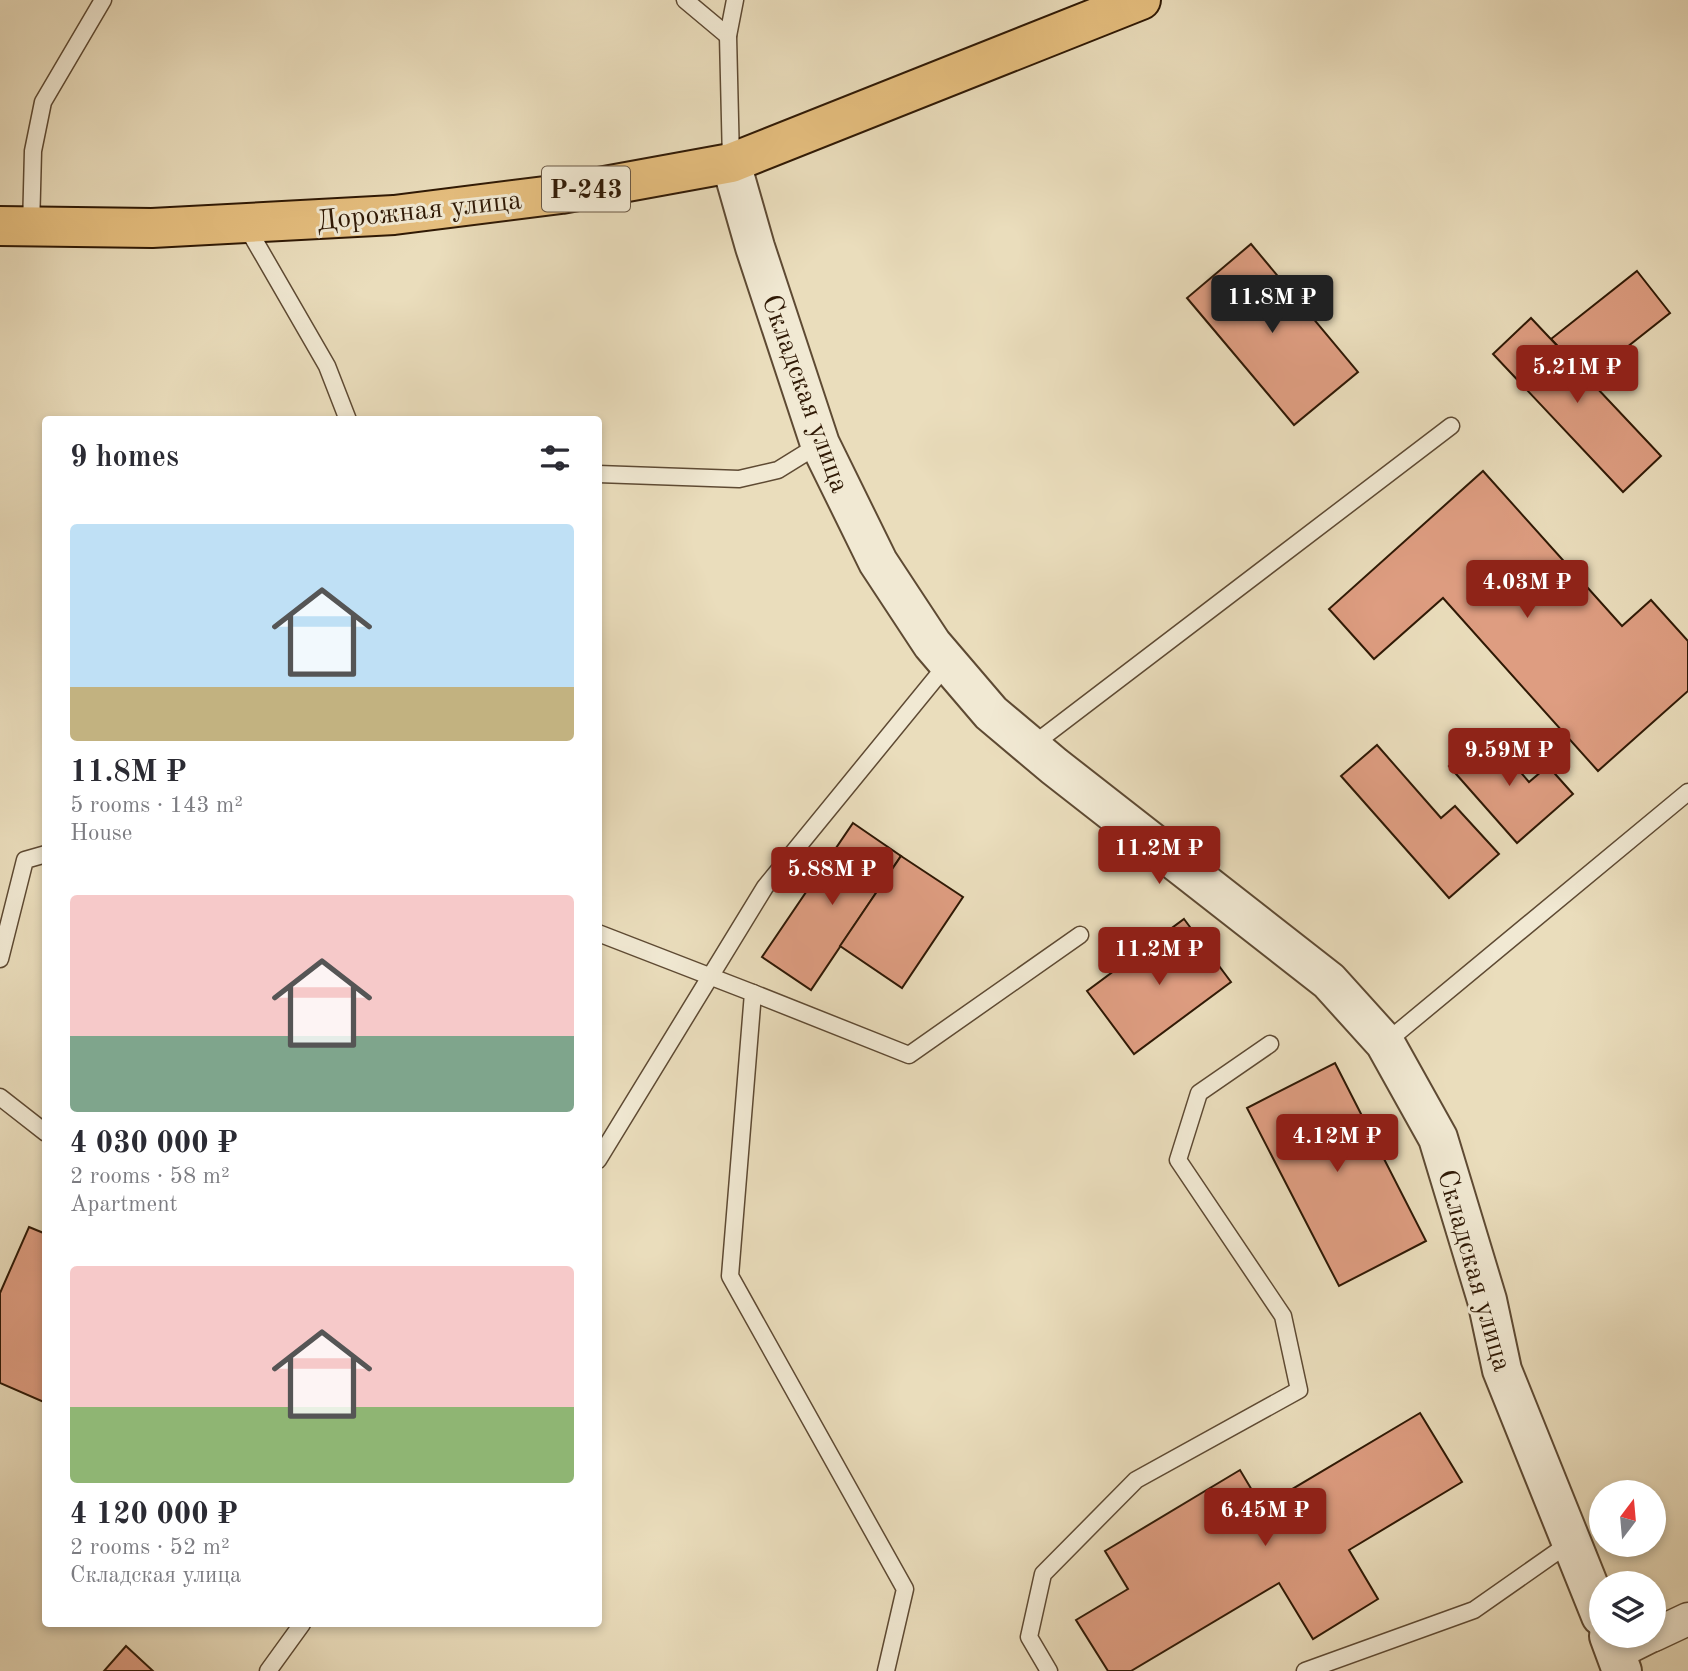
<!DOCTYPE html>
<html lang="en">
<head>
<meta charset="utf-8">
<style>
  body { margin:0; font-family:"Old Standard TT",serif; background:#f2f2f3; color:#2b2b33; height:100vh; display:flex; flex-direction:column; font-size:26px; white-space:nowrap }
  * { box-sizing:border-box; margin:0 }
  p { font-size:23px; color:#7c7c81 }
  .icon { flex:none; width:38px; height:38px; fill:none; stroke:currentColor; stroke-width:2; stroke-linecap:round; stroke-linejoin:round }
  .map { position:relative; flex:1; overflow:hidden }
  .details { position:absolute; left:42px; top:416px; width:560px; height:1211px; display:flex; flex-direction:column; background:#fff; border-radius:7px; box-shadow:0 4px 10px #0003 }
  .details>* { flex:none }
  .needle { width:46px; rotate:16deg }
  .fabs { position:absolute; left:1589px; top:1480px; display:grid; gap:14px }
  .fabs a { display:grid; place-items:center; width:77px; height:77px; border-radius:50%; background:#fff; box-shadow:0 4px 10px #0003; font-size:35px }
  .price { position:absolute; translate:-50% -60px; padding:0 16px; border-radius:7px; background:#8f2418; color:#fff; font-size:23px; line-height:46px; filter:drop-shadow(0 2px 4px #0008) }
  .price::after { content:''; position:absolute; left:50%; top:42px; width:21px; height:16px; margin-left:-10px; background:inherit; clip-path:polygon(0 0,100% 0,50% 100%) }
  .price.active { background:#222; color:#fff }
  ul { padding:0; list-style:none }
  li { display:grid; align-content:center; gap:14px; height:371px; padding:0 28px }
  li span { display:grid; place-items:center; height:217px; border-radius:7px; color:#555 }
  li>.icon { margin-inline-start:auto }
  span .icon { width:126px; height:126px; fill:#fffc; stroke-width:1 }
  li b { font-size:30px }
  h2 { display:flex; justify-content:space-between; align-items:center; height:84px; padding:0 28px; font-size:30px }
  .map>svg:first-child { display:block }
</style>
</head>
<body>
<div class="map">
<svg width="1688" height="1671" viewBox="0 0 1688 1671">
  <rect width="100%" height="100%" fill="#eaddbc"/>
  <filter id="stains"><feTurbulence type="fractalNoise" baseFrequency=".00286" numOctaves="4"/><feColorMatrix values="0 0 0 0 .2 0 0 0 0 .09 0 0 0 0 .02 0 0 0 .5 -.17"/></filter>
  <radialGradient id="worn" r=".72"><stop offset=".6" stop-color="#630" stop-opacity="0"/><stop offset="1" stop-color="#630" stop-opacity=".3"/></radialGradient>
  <g fill="#de9d81" stroke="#2f1905" stroke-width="2">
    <path d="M1251 244 1358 372 1294 425 1187 298Z"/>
    <path d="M1637 271 1670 313 1588 378 1551 339Z"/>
    <path d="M1531 318 1661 456 1623 492 1493 354Z"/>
    <path d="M1483 471 1622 626 1651 600 1688 641V691L1598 771 1443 598 1374 659 1329 609Z"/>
    <path d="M1487 733 1529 782 1548 766 1573 794 1517 843 1449 766Z"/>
    <path d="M1377 745 1441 818 1455 806 1499 854 1449 898 1341 776Z"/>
    <path d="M853 823 901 856 811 990 762 957Z"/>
    <path d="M901 856 963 897 902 988 840 946Z"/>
    <path d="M1184 919 1231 982 1134 1054 1087 991Z"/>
    <path d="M1335 1063 1426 1241 1339 1286 1247 1108Z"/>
    <path d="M29 1227 46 1234V1403L0 1383V1293Z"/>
    <path d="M1420 1413 1462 1482 1349 1550 1378 1599 1313 1639 1279 1583 1131 1671H1108L1076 1620 1128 1589 1105 1551 1240 1470 1262 1507Z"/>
    <path d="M126 1646 153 1671H104Z"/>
  </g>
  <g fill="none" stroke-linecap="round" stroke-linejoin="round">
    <defs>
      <g id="service">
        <path d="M685 0 728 36"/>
        <path d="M731 161 728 36 735 0"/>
        <path d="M245 224 327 366 348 420"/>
        <path d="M31 228 33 151 43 102 103 0"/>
        <path d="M598 474 739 479 778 470 820 444"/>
        <path d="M1030 747 1451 426"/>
        <path d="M598 933 753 993 730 1276 905 1589 886 1671"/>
        <path d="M0 959 25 860 46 854"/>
        <path d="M753 993 909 1055 1080 935"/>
        <path d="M1385 1043 1688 792"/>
        <path d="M0 1097 46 1133"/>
        <path d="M598 1160 765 887 948 663"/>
        <path d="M268 1671 302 1624"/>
        <path d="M1049 1671 1029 1637 1043 1574 1136 1480 1299 1390 1283 1316 1178 1160 1199 1093 1270 1044"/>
        <path d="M1305 1671 1474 1610 1571 1542"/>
      </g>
      <g id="minor">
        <path d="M1654 1635 1688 1619"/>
        <path d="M1615 1654 1651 1636"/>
      </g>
      <g id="tertiary">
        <path d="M731 163 755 247 820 444 878 562 932 644 991 713 1054 766 1329 981 1385 1043 1438 1138 1487 1300 1502 1370 1601 1616"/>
        <path d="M1609 1636 1622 1671"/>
      </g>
      <path id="trunk" d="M0 226 152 228 394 215 561 194 731 163 1141 0"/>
    </defs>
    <use href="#service" stroke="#5e4a33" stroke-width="19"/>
    <use href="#minor" stroke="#5e4a33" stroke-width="35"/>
    <use href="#tertiary" stroke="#5e4a33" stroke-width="42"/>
    <use href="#trunk" stroke="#2f1905" stroke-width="42"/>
    <use href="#service" stroke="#f1e9d3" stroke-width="16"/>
    <use href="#minor" stroke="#f1e9d3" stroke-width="32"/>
    <use href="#tertiary" stroke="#f1e9d3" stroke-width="38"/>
    <use href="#trunk" stroke="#e5be7e" stroke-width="38"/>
  </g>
  <g text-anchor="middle" stroke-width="6" stroke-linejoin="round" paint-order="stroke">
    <rect fill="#f1e9d3" stroke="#695743" stroke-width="2" x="542" y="166.5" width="88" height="45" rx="5"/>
    <g font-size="26" font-weight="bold" fill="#2f1905">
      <text x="586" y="198">Р-243</text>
    </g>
    <g font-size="28" fill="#2f1905" stroke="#f1e9d3">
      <text transform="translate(419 209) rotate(-6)" y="10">Дорожная улица</text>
      <text transform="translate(807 393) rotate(70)" y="10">Складская улица</text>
      <text transform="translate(1476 1270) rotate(74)" y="10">Складская улица</text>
    </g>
  </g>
  <rect width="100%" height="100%" filter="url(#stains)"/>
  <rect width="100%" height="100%" fill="url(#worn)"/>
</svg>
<div class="fabs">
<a><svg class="needle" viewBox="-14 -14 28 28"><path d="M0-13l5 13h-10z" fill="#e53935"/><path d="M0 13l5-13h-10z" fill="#7c7c81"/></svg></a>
<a><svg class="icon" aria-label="layers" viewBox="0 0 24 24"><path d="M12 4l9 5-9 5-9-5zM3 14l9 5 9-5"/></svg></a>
</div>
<b class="price active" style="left:1272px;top:335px">11.8M ₽</b>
<b class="price" style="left:1577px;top:405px">5.21M ₽</b>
<b class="price" style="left:1527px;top:620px">4.03M ₽</b>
<b class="price" style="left:1509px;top:788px">9.59M ₽</b>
<b class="price" style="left:1159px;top:886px">11.2M ₽</b>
<b class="price" style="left:832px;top:907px">5.88M ₽</b>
<b class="price" style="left:1159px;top:987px">11.2M ₽</b>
<b class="price" style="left:1337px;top:1174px">4.12M ₽</b>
<b class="price" style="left:1265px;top:1548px">6.45M ₽</b>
<section class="details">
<h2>9 homes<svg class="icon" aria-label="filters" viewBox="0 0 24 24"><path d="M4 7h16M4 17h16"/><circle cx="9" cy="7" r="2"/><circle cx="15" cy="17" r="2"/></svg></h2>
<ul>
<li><span style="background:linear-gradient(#bfe0f5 75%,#c2b280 0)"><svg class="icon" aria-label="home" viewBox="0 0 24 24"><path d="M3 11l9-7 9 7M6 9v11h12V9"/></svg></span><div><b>11.8M ₽</b><p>5 rooms · 143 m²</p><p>House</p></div></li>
<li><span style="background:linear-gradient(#f6c9c9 65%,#7fa58c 0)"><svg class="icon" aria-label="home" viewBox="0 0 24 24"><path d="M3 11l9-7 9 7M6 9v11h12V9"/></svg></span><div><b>4 030 000 ₽</b><p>2 rooms · 58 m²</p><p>Apartment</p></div></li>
<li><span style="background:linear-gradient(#f6c9c9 65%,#8fb573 0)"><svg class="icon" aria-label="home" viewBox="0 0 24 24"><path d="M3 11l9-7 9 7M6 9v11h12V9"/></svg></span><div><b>4 120 000 ₽</b><p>2 rooms · 52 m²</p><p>Складская улица</p></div></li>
</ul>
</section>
</div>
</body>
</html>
